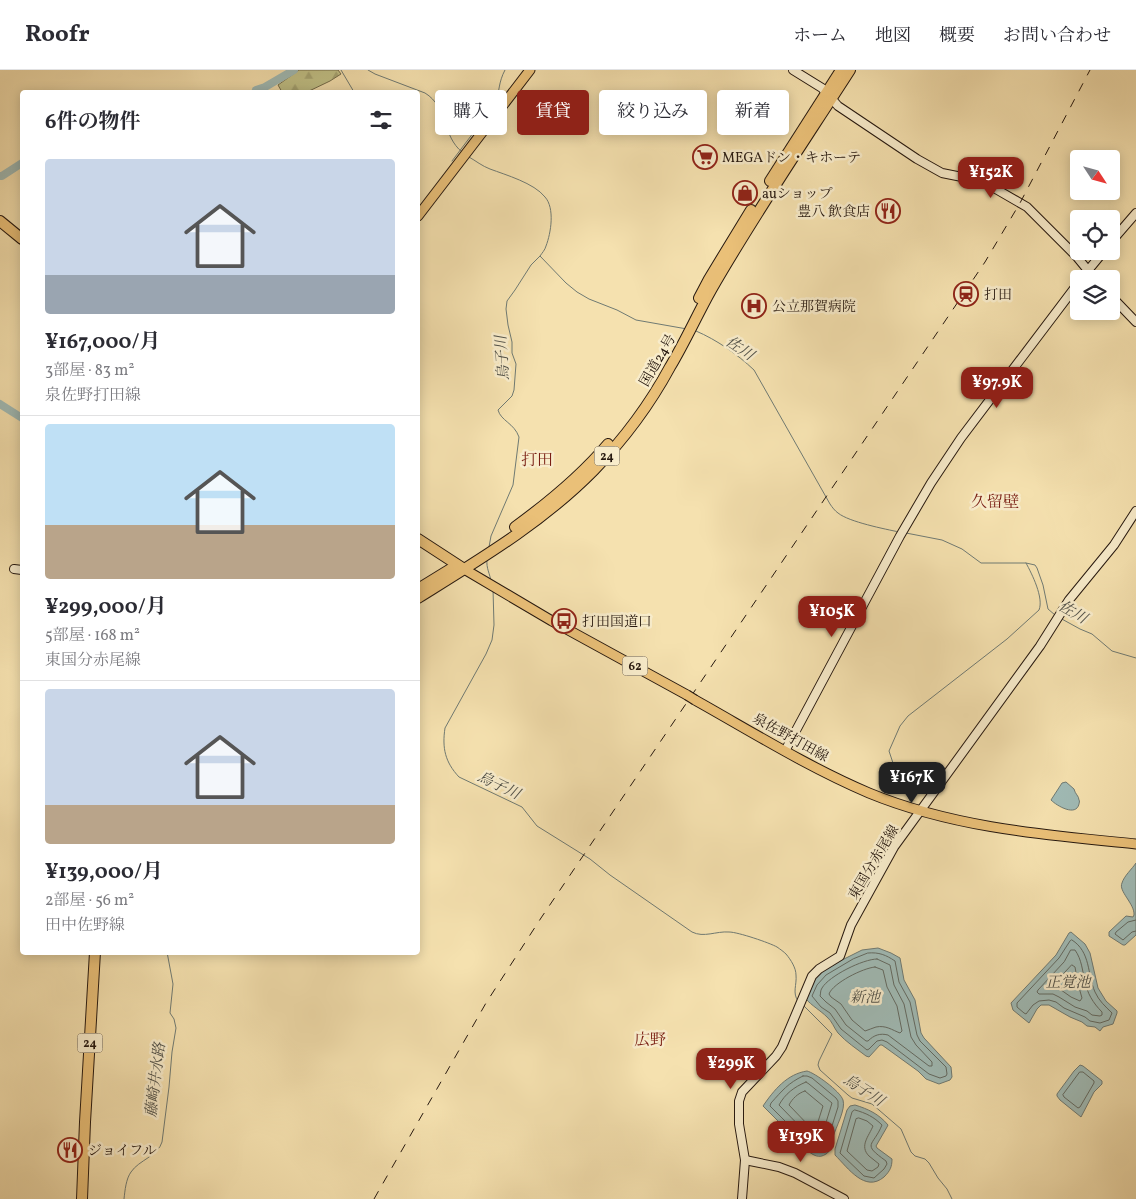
<!DOCTYPE html>
<html lang="ja">
<head>
<meta charset="utf-8">
<style>
  body { margin:0; font-family:Vollkorn,"Noto Serif JP",serif; background:#f2f2f3; color:#2b2b33; height:100vh; display:flex; flex-direction:column; font-size:19px; white-space:nowrap }
  * { box-sizing:border-box; margin:0 }
  p { font-size:16px; color:#7c7c81 }
  .icon { flex:none; width:28px; height:28px; fill:none; stroke:currentColor; stroke-width:2; stroke-linecap:round; stroke-linejoin:round }
  .map { position:relative; flex:1; overflow:hidden }
  .side { position:absolute; left:20px; top:20px; width:400px; height:865px; display:flex; flex-direction:column; background:#fff; border-radius:5px; box-shadow:0 2px 12px #0003 }
  .side>* { flex:none }
  .top-card { position:absolute; left:435px; top:20px; width:475px; height:45px; display:flex; gap:10px }
  .needle { width:32px; rotate:126deg }
  .fabs { position:absolute; left:1070px; top:80px; display:grid; gap:10px }
  .fabs a { display:grid; place-items:center; width:50px; height:50px; border-radius:5px; background:#fff; box-shadow:0 2px 12px #0003; font-size:25px }
  .price { position:absolute; translate:-50% -42px; padding:0 11px; border-radius:10px; background:#8f2418; color:#fff; font-size:16px; line-height:32px; filter:drop-shadow(0 1px 2px #0008) }
  .price::after { content:''; position:absolute; left:50%; top:30px; width:15px; height:11px; margin-left:-8px; background:inherit; clip-path:polygon(0 0,100% 0,50% 100%) }
  .price.current { background:#222; color:#fff }
  ul { padding:0; list-style:none }
  li { display:grid; align-content:center; gap:10px; height:265px; padding:0 25px }
  li+li { border-top:1px solid #e1e1e2 }
  li span { display:grid; place-items:center; height:155px; border-radius:5px; color:#555 }
  li>.icon { margin-inline-start:auto }
  span .icon { width:90px; height:90px; fill:#fffc; stroke-width:1 }
  li b { font-size:21px }
  h2 { display:flex; justify-content:space-between; align-items:center; height:60px; padding:0 25px; font-size:21px }
  .tag { padding:0 18px; border-radius:5px; background:#fff; box-shadow:0 2px 12px #0003; font-size:18px; line-height:45px }
  .tag.current { background:#8f2418; color:#fff }
  header { display:flex; align-items:center; gap:30px; box-sizing:border-box; height:70px; padding:0 25px; background:#fff; border-bottom:1px solid #e1e1e2 }
  header strong { font-size:24px }
  nav { display:flex; gap:28px; margin-inline-start:auto; font-size:18px }
  .map>svg:first-child { display:block }
</style>
</head>
<body>
<header>
<strong>Roofr</strong>
<nav><a>ホーム</a><a>地図</a><a>概要</a><a>お問い合わせ</a></nav>
</header>
<div class="map">
<svg width="1136" height="1129" viewBox="0 0 1136 1129">
  <defs>
    <pattern id="forest-firs" width="22" height="20" patternUnits="userSpaceOnUse" patternTransform="scale(1.25)"><rect width="22" height="20" fill="#c1c187"/><path d="M5 1l3.5 6h-7zM16 11l3.5 6h-7z" fill="#a6a573"/></pattern>
  </defs>
  <rect width="100%" height="100%" fill="#f5e1af"/>
  <filter id="stains"><feTurbulence type="fractalNoise" baseFrequency=".004" numOctaves="4"/><feColorMatrix values="0 0 0 0 .2 0 0 0 0 .09 0 0 0 0 .02 0 0 0 .5 -.17"/></filter>
  <radialGradient id="worn" r=".72"><stop offset=".6" stop-color="#630" stop-opacity="0"/><stop offset="1" stop-color="#630" stop-opacity=".3"/></radialGradient>
  <path fill="url(#forest-firs)" stroke="#746c4b" d="M299 0H338L341 4 330 11 307 22H282L278 15Z"/>
  <g fill="#a0bbb6" stroke="#6f7a73">
    <path d="M1066 712 1074 719C1075 724 1079 726 1079 730 1080 731 1079 733 1079 734 1076 747 1057 736 1051 730L1062 713Z"/>
    <path d="M1136 793V865L1125 875H1123L1109 866V862L1126 846 1133 847 1134 845C1135 834 1118 821 1122 813 1124 806 1132 799 1136 793Z"/>
    <path d="M1071 862 1085 874 1090 883 1098 918 1106 931 1117 941V943L1113 954 1103 957 1100 961 1095 957 1087 956 1082 952 1070 947 1049 935H1041L1037 939 1029 953 1013 940 1011 933 1056 885 1069 863Z"/>
    <path d="M878 878 891 883 900 888 904 910 915 930 921 963 924 968 951 997 952 1007 950 1010 939 1014 926 1009 918 1001 882 975H880L869 987 866 986C857 979 846 972 838 963 834 958 832 951 827 947 821 941 811 935 806 929L812 912 823 901 842 890 862 880Z"/>
    <path d="M1080 995 1083 996 1102 1011V1014L1094 1022 1081 1047 1060 1030 1057 1026V1024L1074 1001Z"/>
    <path d="M807 1001C815 1003 840 1021 843 1030 846 1039 836 1057 833 1067 832 1071 832 1075 830 1078 829 1081 828 1083 826 1084 819 1089 813 1085 808 1081L763 1036C774 1020 787 1004 807 1001Z"/>
    <path d="M855 1035C868 1039 879 1044 888 1055L887 1057 876 1076 877 1078 892 1089C892 1097 890 1101 884 1107 865 1123 848 1098 835 1085V1079L847 1040 850 1036Z"/>
  </g>
  <g fill="none" stroke-linecap="round" stroke-linejoin="round">
    <g stroke="#636a62" stroke-width="1">
      <path d="M1136 850 1128 852 1116 862 1115 864 1123 870 1132 862 1136 861"/>
      <path d="M1072 870C1091 882 1087 904 1095 922 1099 931 1105 936 1112 943L1109 950 1100 953 1090 951 1085 947 1064 938 1056 932 1049 930 1039 931 1033 935 1026 944 1024 943 1017 937V933L1059 888 1070 871Z"/>
      <path d="M1071 880H1075C1082 890 1082 900 1085 911 1087 923 1093 933 1102 942V945L1100 946 1092 945 1087 941 1075 937 1059 927 1053 924H1039L1037 922 1038 920 1064 892Z"/>
      <path d="M868 883C879 882 886 885 895 891L899 912 910 932 917 965 920 971 946 997 947 1004 946 1006 940 1008 929 1004 887 972 882 970 877 971 869 979 867 980 841 959 830 943 821 937 812 926 817 915 826 905 853 889Z"/>
      <path d="M877 889 890 895 894 915 904 934 911 967 916 975 932 992V996H929L888 965C880 963 874 965 868 971H866L846 955 835 939 826 932 820 926C821 923 820 921 822 918 829 906 863 889 877 889Z"/>
      <path d="M1072 895 1075 897 1078 914 1082 928 1080 931 1071 927 1054 915 1055 913Z"/>
      <path d="M875 897 883 900 887 917 897 936 902 961 900 963C892 960 886 955 876 957 872 958 869 960 865 961L852 950 841 934 831 927 829 924C833 913 863 898 875 897Z"/>
      <path d="M1080 1002H1083L1094 1011V1013L1080 1037 1078 1038 1064 1027 1063 1025Z"/>
      <path d="M803 1006H807L812 1008 836 1028 838 1031V1037L825 1078C821 1083 816 1081 811 1077L770 1036 771 1033C782 1021 788 1013 803 1006Z"/>
      <path d="M806 1012 809 1014 832 1033 820 1072 818 1074 815 1072 779 1035C785 1024 794 1017 806 1012Z"/>
      <path d="M805 1021 823 1036 816 1058 814 1060 812 1059 789 1035C792 1029 798 1023 805 1021Z"/>
      <path d="M855 1040C866 1043 874 1047 882 1055 873 1077 861 1073 886 1091L887 1094 884 1099 874 1108 864 1106 840 1083 852 1042Z"/>
      <path d="M859 1048 867 1051 873 1056C869 1066 859 1076 869 1086 872 1089 876 1091 879 1094L878 1097 872 1101 867 1100 847 1081 856 1049Z"/>
    </g>
    <g stroke="#6f7a73" stroke-width="1">
      <path d="M341 0 354 22"/>
      <path d="M368 0 375 4 425 23C448 37 442 66 462 82"/>
      <path d="M469 87C476 91 482 96 490 99 506 105 534 113 545 127 555 138 551 163 546 176 545 180 542 183 540 186L566 213 577 222 589 229 617 240 636 250 687 259"/>
      <path d="M452 91 495 34C500 21 498 13 505 0"/>
      <path d="M696 261C717 270 737 284 754 300L830 434C832 437 835 441 838 443 849 452 885 459 899 462"/>
      <path d="M906 463 942 470 962 479 981 493H1026L1035 495 1037 498 1043 515 1048 539 1055 545"/>
      <path d="M489 477 491 466 513 415 519 367C514 353 501 351 498 340L512 326 514 320 516 294 512 283V272L508 255 506 239 507 231 515 220 531 195 540 186"/>
      <path d="M487 490C486 498 490 504 491 511"/>
      <path d="M493 519 494 555 492 570 486 584 445 658C442 678 445 692 459 707L522 737 537 756 590 789 610 805 692 862C704 868 716 861 729 862 738 862 770 873 777 877 780 879 784 882 786 884 791 890 796 898 796 905 797 915 792 923 798 931"/>
      <path d="M1060 548 1080 559 1092 564 1112 581 1136 588"/>
      <path d="M910 731 908 725 894 696 889 681 900 656 908 646 1007 569 1039 540C1044 528 1032 504 1026 493"/>
      <path d="M803 935 832 964 819 991 818 995 820 1000 848 1025 852 1028 872 1034 901 1059 911 1082 915 1086 925 1089 929 1093 938 1108 947 1119 952 1129"/>
      <path d="M124 1129C125 1120 126 1109 131 1102 139 1090 158 1086 162 1072L169 1017 172 982 176 958 174 949 170 943 173 914 167 882"/>
    </g>
    <g stroke="#a0bbb6" stroke-width="8">
      <path d="M256 20 265 17 294 0"/>
      <path d="M0 106H2L22 93"/>
      <path d="M0 334 22 348"/>
    </g>
    <defs>
      <g id="secondary">
        <path d="M793 0 822 18 838 36 917 89 942 103 982 111 1027 137 1077 187 1095 209"/>
        <path d="M1111 172 1136 143"/>
        <path d="M1081 209 1104 181"/>
        <path d="M1111 226 1136 252"/>
        <path d="M14 499 22 500"/>
        <path d="M785 681 900 466 931 413 961 368 1079 212"/>
        <path d="M745 1090 779 1097 795 1103 844 1129"/>
        <path d="M742 1129 745 1090 739 1054V1031L742 1022 776 986 782 977 812 906 819 899 840 886 851 855 894 777 1040 576 1069 530 1114 475 1136 441"/>
      </g>
      <g id="primary">
        <path d="M418 146 530 0"/>
        <path d="M464 499 552 551 687 625"/>
        <path d="M695 630C752 662 808 697 869 723 954 758 1046 765 1136 774"/>
      </g>
      <g id="highway">
        <path d="M770 111 841 0"/>
        <path d="M0 151 22 169"/>
        <path d="M699 228 709 209 751 140"/>
        <path d="M515 457C548 433 581 406 608 374"/>
        <path d="M418 469 461 497"/>
        <path d="M418 519 457 495"/>
        <path d="M418 528C479 490 543 452 594 400 624 369 650 334 670 297 685 272 697 245 711 220 754 145 803 73 850 0"/>
        <path d="M82 1129 85 1052 95 882"/>
      </g>
    </defs>
    <use href="#secondary" stroke="#26180f" stroke-width="10"/>
    <use href="#primary" stroke="#26180f" stroke-width="11"/>
    <use href="#highway" stroke="#26180f" stroke-width="12"/>
    <use href="#secondary" stroke="#f8eccb" stroke-width="8"/>
    <use href="#primary" stroke="#eac078" stroke-width="9"/>
    <use href="#highway" stroke="#eac078" stroke-width="10"/>
    <path stroke="#26180f" stroke-width="1" stroke-dasharray="9 9" stroke-linecap="butt" d="M374 1129 486 933 541 848 985 192 1020 133 1090 0"/>
    <defs>
      <path id="primary-bridge" d="M687 625 695 630"/>
    </defs>
    <use href="#primary-bridge" stroke="#26180f" stroke-width="11" stroke-linecap="butt"/>
    <use href="#primary-bridge" stroke="#eac078" stroke-width="9"/>
  </g>
  <defs>
    <symbol id="supermarket-ring" viewBox="-11 -11 22 22"><circle r="9.5" fill="#f8eccb" stroke="#8f2418" stroke-width="1.5"/><path d="M-6-5.5h2.5l.6 2H6L4.5 2H-2.5L-4.4-4H-6ZM-1.5 3.2a1.3 1.3 0 1 0 .1 0ZM3 3.2a1.3 1.3 0 1 0 .1 0Z" fill="#8f2418"/></symbol>
    <symbol id="shop-ring" viewBox="-11 -11 22 22"><circle r="9.5" fill="#f8eccb" stroke="#8f2418" stroke-width="1.5"/><path d="M-5-2.5h2.3a2.7 3.5 0 0 1 5.4 0H5L5.5 6h-11ZM-1.5-2.5h3a1.5 2.3 0 0 0-3 0Z" fill="#8f2418"/></symbol>
    <symbol id="restaurant-ring" viewBox="-11 -11 22 22"><circle r="9.5" fill="#f8eccb" stroke="#8f2418" stroke-width="1.5"/><path d="M-5-6h1v4h1v-4h1v4h1v-4h1v5L-1.5 .5V6h-2V.5L-5-1ZM5-6V6H3V1.5H1.5Q1.5-4 5-6Z" fill="#8f2418"/></symbol>
    <symbol id="station-ring" viewBox="-11 -11 22 22"><circle r="9.5" fill="#f8eccb" stroke="#8f2418" stroke-width="1.5"/><path d="M-3-6H3Q5-6 5-4V2Q5 4 3 4L4.5 6H3L1.5 4h-3L-3 6H-4.5L-3 4Q-5 4-5 2V-4Q-5-6-3-6ZM-3.5-4v3h7v-3ZM-3.5 1v1.5H-2V1ZM2 1v1.5H3.5V1Z" fill="#8f2418"/></symbol>
    <symbol id="hospital-ring" viewBox="-11 -11 22 22"><circle r="9.5" fill="#f8eccb" stroke="#8f2418" stroke-width="1.5"/><path d="M-5-5h3v3.5h4V-5h3V5h-3V1.5h-4V5h-3Z" fill="#8f2418"/></symbol>
    <symbol id="bus-ring" viewBox="-11 -11 22 22"><circle r="9.5" fill="#f8eccb" stroke="#8f2418" stroke-width="1.5"/><path d="M-5-6H5V4H4V6H2V4H-2V6H-4V4H-5ZM-3.5-4V0h7V-4ZM-3.5 1.2v1.5H-2V1.2ZM2 1.2v1.5H3.5V1.2Z" fill="#8f2418"/></symbol>
  </defs>
  <g fill-rule="evenodd">
    <use href="#supermarket-ring" x="691" y="73" width="28" height="28"/>
    <use href="#shop-ring" x="731" y="109" width="28" height="28"/>
    <use href="#restaurant-ring" x="874" y="127" width="28" height="28"/>
    <use href="#station-ring" x="952" y="210" width="28" height="28"/>
    <use href="#hospital-ring" x="740" y="222" width="28" height="28"/>
    <use href="#bus-ring" x="550" y="537" width="28" height="28"/>
    <use href="#restaurant-ring" x="56" y="1066" width="28" height="28"/>
  </g>
  <g text-anchor="middle" stroke-width="5" stroke-linejoin="round" paint-order="stroke">
    <g fill="#f8eccb" stroke="#655847" stroke-width="1">
      <rect x="594.5" y="376.5" width="25" height="19" rx="4"/>
      <rect x="622.5" y="586.5" width="25" height="19" rx="4"/>
      <rect x="77.5" y="963.5" width="25" height="19" rx="4"/>
    </g>
    <g font-size="12" font-weight="bold" fill="#26180f">
      <text x="607" y="390">24</text>
      <text x="635" y="600">62</text>
      <text x="90" y="977">24</text>
    </g>
    <g font-size="14" fill="#26180f" stroke="#f8eccb" text-anchor="start">
      <text x="722" y="92">MEGAドン・キホーテ</text>
      <text x="762" y="128">auショップ</text>
      <text x="870" y="146" text-anchor="end">豊八 飲食店</text>
      <text x="984" y="229">打田</text>
      <text x="772" y="241">公立那賀病院</text>
      <text x="582" y="556">打田国道口</text>
      <text x="88" y="1085">ジョイフル</text>
    </g>
    <g font-size="14" fill="#26180f" stroke="#f8eccb">
      <text transform="translate(657 290) rotate(-60)" y="5">国道24号</text>
      <text transform="translate(791 667) rotate(29)" y="5">泉佐野打田線</text>
      <text transform="translate(873 792) rotate(-59)" y="5">東国分赤尾線</text>
    </g>
    <g font-size="15" font-style="italic" fill="#515149" stroke="#f8eccb">
      <text transform="translate(740 278) rotate(34)" y="5">佐川</text>
      <text transform="translate(502 288) rotate(-94)" y="5">烏子川</text>
      <text transform="translate(1073 542) rotate(30)" y="5">佐川</text>
      <text transform="translate(499 715) rotate(26)" y="5">烏子川</text>
      <text x="1068" y="917">正覚池</text>
      <text x="865" y="932">新池</text>
      <text transform="translate(155 1010) rotate(-83)" y="5">藤崎井水路</text>
      <text transform="translate(864 1020) rotate(33)" y="5">烏子川</text>
    </g>
    <g font-size="16" fill="#7a1f14" stroke="#f8eccb">
      <text x="537" y="395">打田</text>
      <text x="995" y="437">久留壁</text>
      <text x="650" y="975">広野</text>
    </g>
  </g>
  <rect width="100%" height="100%" filter="url(#stains)"/>
  <rect width="100%" height="100%" fill="url(#worn)"/>
</svg>
<div class="fabs">
<a><svg class="needle" viewBox="-14 -14 28 28"><path d="M0-13l5 13h-10z" fill="#e53935"/><path d="M0 13l5-13h-10z" fill="#7c7c81"/></svg></a>
<a><svg class="icon" aria-label="locate" viewBox="0 0 24 24"><circle cx="12" cy="12" r="6"/><path d="M12 2v4M12 18v4M2 12h4M18 12h4"/></svg></a>
<a><svg class="icon" aria-label="layers" viewBox="0 0 24 24"><path d="M12 4l9 5-9 5-9-5zM3 14l9 5 9-5"/></svg></a>
</div>
<b class="price" style="left:991px;top:129px">¥152K</b>
<b class="price" style="left:997px;top:339px">¥97.9K</b>
<b class="price" style="left:832px;top:568px">¥105K</b>
<b class="price current" style="left:912px;top:734px">¥167K</b>
<b class="price" style="left:731px;top:1020px">¥299K</b>
<b class="price" style="left:801px;top:1093px">¥139K</b>
<div class="top-card">
<a class="tag">購入</a>
<a class="tag current">賃貸</a>
<a class="tag">絞り込み</a>
<a class="tag">新着</a>
</div>
<section class="side">
<h2>6件の物件<svg class="icon" aria-label="filters" viewBox="0 0 24 24"><path d="M4 7h16M4 17h16"/><circle cx="9" cy="7" r="2"/><circle cx="15" cy="17" r="2"/></svg></h2>
<ul>
<li><span style="background:linear-gradient(#c9d6e8 75%,#9aa5b1 0)"><svg class="icon" aria-label="home" viewBox="0 0 24 24"><path d="M3 11l9-7 9 7M6 9v11h12V9"/></svg></span><div><b>¥167,000/月</b><p>3部屋 · 83 m²</p><p>泉佐野打田線</p></div></li>
<li><span style="background:linear-gradient(#bfe0f5 65%,#b9a48a 0)"><svg class="icon" aria-label="home" viewBox="0 0 24 24"><path d="M3 11l9-7 9 7M6 9v11h12V9"/></svg></span><div><b>¥299,000/月</b><p>5部屋 · 168 m²</p><p>東国分赤尾線</p></div></li>
<li><span style="background:linear-gradient(#c9d6e8 75%,#b9a48a 0)"><svg class="icon" aria-label="home" viewBox="0 0 24 24"><path d="M3 11l9-7 9 7M6 9v11h12V9"/></svg></span><div><b>¥139,000/月</b><p>2部屋 · 56 m²</p><p>田中佐野線</p></div></li>
</ul>
</section>
</div>
</body>
</html>
